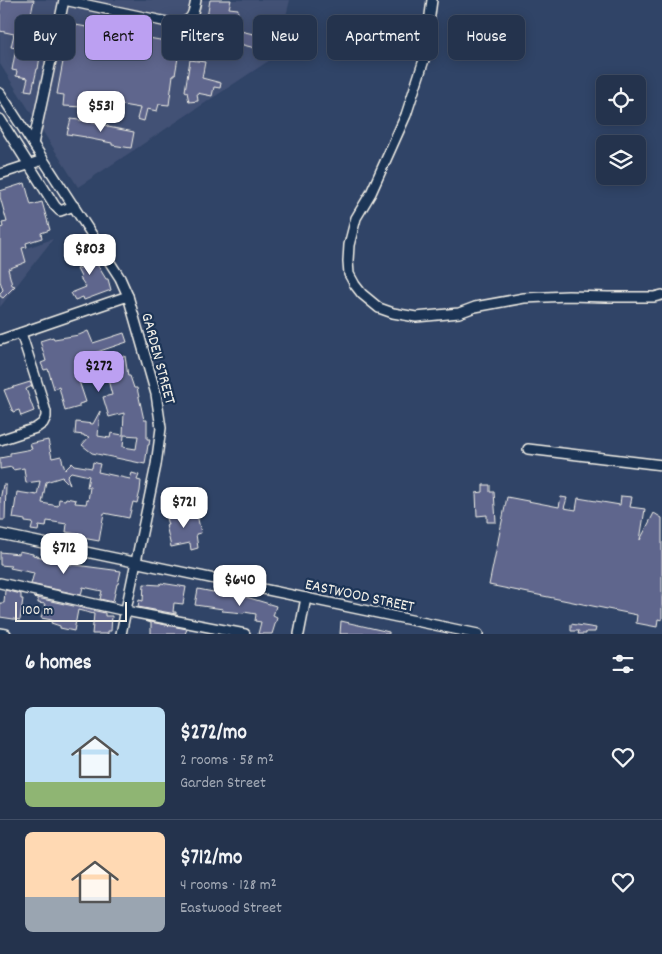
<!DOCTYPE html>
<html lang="en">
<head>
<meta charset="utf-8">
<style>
  body { margin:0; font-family:Dekko,sans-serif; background:#2c3b54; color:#f1f3f6; height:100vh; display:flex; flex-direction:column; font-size:19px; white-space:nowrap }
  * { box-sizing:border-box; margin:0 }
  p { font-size:16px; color:#a3aab6 }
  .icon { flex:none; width:28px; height:28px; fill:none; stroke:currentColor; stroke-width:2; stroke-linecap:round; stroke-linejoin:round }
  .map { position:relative; height:634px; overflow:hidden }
  .sheet { display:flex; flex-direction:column; background:#24334d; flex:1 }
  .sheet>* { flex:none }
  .hud { position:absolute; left:15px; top:15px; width:632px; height:45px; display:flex; gap:10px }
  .buttons { position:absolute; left:596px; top:75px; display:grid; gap:10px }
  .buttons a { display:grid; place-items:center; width:50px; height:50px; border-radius:8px; background:#24334d; box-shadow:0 2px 12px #0003,0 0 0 1px #414e65; font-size:25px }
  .scale { position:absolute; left:15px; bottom:12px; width:112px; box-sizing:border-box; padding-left:5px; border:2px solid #f4f1e8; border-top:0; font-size:14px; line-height:18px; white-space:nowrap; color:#f4f1e8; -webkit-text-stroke:4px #1d3557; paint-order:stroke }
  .price { position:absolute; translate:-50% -42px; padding:0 11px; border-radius:10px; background:#fff; color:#222; font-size:16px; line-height:32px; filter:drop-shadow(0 1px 2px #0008) }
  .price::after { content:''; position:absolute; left:50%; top:30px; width:15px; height:11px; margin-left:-8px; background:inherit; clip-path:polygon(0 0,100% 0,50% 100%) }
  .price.current { background:#bca0f2; color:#111 }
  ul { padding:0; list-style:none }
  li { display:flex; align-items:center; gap:15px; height:125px; padding:0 25px }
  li+li { border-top:1px solid #414e65 }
  li span { display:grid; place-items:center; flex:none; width:140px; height:100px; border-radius:8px; color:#555 }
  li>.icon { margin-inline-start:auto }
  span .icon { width:60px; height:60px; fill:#fffc; stroke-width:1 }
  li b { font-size:21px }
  h2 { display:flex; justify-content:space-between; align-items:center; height:60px; padding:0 25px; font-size:21px }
  .chip { padding:0 18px; border-radius:8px; background:#24334d; box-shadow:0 2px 12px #0003,0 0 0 1px #414e65; font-size:18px; line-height:45px }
  .chip.current { background:#bca0f2; color:#111 }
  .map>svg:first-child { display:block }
</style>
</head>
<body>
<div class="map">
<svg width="662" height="634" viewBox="0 0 662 634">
  <rect width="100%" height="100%" fill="#304467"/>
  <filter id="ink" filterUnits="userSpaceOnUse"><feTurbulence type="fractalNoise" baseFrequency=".02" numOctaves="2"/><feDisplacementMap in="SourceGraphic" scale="10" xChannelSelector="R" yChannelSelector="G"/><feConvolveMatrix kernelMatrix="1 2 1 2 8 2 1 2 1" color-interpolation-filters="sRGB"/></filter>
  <g filter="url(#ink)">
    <g fill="#425174">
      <path d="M0 0H290L276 56 78 187 0 64Z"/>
      <path d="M53 239 31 267 0 307V257Z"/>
    </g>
    <g fill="#5e668d" stroke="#f4f1e8" fill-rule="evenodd">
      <path d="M1 0H34L31 14 46 17 38 69H37L32 91 25 90 28 78 16 76 17 71 12 70 16 48 11 47 14 34 0 31V7Z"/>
      <path d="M210 0H231L229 8 238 9 236 30 258 35 255 48 224 40 223 44 203 41Z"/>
      <path d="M70 24 171 42V44L180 46 175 75H173L169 105 159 104 157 111 147 109 144 121 137 119 140 108 116 104 114 114 97 111 99 101 84 98V107L63 106 64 95 57 94Z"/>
      <path d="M190 60 205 62 202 78 221 83 220 88 214 87 212 96 197 93 198 101 189 102 187 92 185 91Z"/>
      <path d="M71 119 94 122 108 126V127L134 132 131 148 112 145V143L86 138V137L67 134Z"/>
      <path d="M25 183 31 205 42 202 50 230 41 233 42 238 26 243 27 247 22 248 26 262 8 269 12 285 15 286 3 298 0 296V293L3 290 0 281V228L3 227 2 223 7 222 0 197V191Z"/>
      <path d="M84 243 106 279H108L111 290 84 300 83 297 75 300 71 293 86 287 80 278 81 277 77 269 85 266 74 248Z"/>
      <path d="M88 331 93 343 124 333 127 342 82 357 83 361 125 356 128 376H130L134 388H137L144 420H147V439H150L149 445H148L145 464 92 453 82 445 89 437 84 436V435L75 434 76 422 93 424 100 411 98 436 110 438 111 433 123 435 124 413 109 417 103 397 112 395 108 380 99 381 97 376 79 381 86 402 79 404V407L65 411 59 387 54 389 48 369 44 370 41 363 46 361 40 341 53 337 54 339 79 335ZM124 435 138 436 136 449 123 447Z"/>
      <path d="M30 382 32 386 26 389 34 411 21 416 19 410 13 412 4 390Z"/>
      <path d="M48 440 52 458 61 456 65 470 72 463 74 465 92 468 93 462 100 464 98 472 130 479 132 473 139 475 137 480 141 481 140 491 137 503 133 502 129 518 104 513 99 541 77 537V534L66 532 67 524 47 521 46 527 39 526 38 531 31 530 33 523 25 522V520L13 518 17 492 37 495 40 481 26 483 24 468 13 470 12 467 0 469V458L10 456V453L32 449 30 444ZM71 472 89 476 87 487H90L88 501 87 500 86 504 75 503 76 500 66 498 65 500 59 499 58 506 42 503 46 482 62 477 70 485 67 476Z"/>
      <path d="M3 485H6L5 520H0V500Z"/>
      <path d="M483 485H490V492H494L496 522H487V515L477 516 476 493 483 492Z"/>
      <path d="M621 496 632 497 630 507 645 509 640 540 654 513 662 518V620L658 619 657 627 636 623 637 615 489 585 507 497 559 507 561 497 567 498 564 508 576 510 578 498 620 505Z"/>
      <path d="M196 510 201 533 196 534 198 548 191 550 190 543 171 547 166 525H168L166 518Z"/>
      <path d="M19 551 33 554V555L68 564 121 571 118 584H117L113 602 100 599 102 591 83 587 81 595 31 584 34 573 10 568 11 566 0 565V552L19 554Z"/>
      <path d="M161 583 186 587 183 604 174 603 173 612H176V614L138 607 139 600 143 601 144 584 160 585Z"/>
      <path d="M198 589 213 592V591L227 592 226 595 243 596 276 606 273 616 277 618 272 634H258L261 622 255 621 256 614 244 612V613L222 611 223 609 195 605Z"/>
      <path d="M5 590 21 594V599H23L20 620 0 617V603H4Z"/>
      <path d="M33 597 105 613V616H112L111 631H108V634H92L94 614 78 610 74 631 60 628V626L51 623 52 620 41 618 45 604 38 603V598Z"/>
      <path d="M145 621 187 629 185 634H151V623Z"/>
      <path d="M341 621 389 632V634H340Z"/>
      <path d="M571 624 596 628 595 632H586V634H578L579 631H571Z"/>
    </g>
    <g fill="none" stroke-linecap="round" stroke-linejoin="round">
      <defs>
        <g id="minor">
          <path d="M64 0 177 24C193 20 193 15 196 0"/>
          <path d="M432 0 424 60 406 115 371 193 356 218 349 245 348 261 349 274 355 285 362 294 379 308 393 313 416 317 459 313 475 307 524 298 568 296 608 297H654L662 295"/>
          <path d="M0 93 120 278 128 296 156 394 161 428 156 465 121 634"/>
          <path d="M0 119 55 206 60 211 74 206"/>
          <path d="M33 144 64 0"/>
          <path d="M0 174 43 160"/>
          <path d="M0 340 128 296"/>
          <path d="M0 440 36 428 43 423 46 417V412L42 398 21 333"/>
          <path d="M528 449 662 465"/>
          <path d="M0 534 478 634"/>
          <path d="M0 583 126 611 245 634"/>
          <path d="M0 633 6 634"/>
          <path d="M299 634 306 598"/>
        </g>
      </defs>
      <use href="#minor" stroke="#f4f1e8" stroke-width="12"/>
      <use href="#minor" stroke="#1d3557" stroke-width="9"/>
    </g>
  </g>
  <g text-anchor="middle" stroke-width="4.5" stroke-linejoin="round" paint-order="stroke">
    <g font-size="16" fill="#f4f1e8" stroke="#1d3557">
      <text transform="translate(160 358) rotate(75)" y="6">GARDEN STREET</text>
      <text transform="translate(360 594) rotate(12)" y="6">EASTWOOD STREET</text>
    </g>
  </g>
</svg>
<div class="buttons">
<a><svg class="icon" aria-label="locate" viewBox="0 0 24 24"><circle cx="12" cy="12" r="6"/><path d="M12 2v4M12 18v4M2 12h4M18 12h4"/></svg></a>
<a><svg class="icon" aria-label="layers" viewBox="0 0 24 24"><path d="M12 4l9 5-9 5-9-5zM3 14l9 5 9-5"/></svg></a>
</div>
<div class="scale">100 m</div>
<b class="price" style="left:101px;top:133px">$531</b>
<b class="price" style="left:90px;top:276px">$803</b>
<b class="price current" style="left:99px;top:393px">$272</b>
<b class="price" style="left:184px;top:529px">$721</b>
<b class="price" style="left:64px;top:575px">$712</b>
<b class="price" style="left:240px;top:607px">$640</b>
<div class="hud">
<a class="chip">Buy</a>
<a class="chip current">Rent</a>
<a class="chip">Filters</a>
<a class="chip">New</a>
<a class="chip">Apartment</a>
<a class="chip">House</a>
</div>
</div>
<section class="sheet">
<h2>6 homes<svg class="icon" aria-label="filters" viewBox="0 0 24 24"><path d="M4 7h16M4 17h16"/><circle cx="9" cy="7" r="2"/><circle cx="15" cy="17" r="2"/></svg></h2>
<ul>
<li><span style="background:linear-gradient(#bfe0f5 75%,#8fb573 0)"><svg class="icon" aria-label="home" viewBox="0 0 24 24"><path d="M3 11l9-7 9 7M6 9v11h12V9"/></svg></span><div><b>$272/mo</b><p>2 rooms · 58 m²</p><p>Garden Street</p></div><svg class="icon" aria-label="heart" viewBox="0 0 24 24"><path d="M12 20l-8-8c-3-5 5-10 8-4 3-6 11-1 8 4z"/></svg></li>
<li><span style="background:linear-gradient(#ffd9b3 65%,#9aa5b1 0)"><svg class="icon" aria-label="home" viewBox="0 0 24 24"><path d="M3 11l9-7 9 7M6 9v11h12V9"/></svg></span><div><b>$712/mo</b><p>4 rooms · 128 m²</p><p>Eastwood Street</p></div><svg class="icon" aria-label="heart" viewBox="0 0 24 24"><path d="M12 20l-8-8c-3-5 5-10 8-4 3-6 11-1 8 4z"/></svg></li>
</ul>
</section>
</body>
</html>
